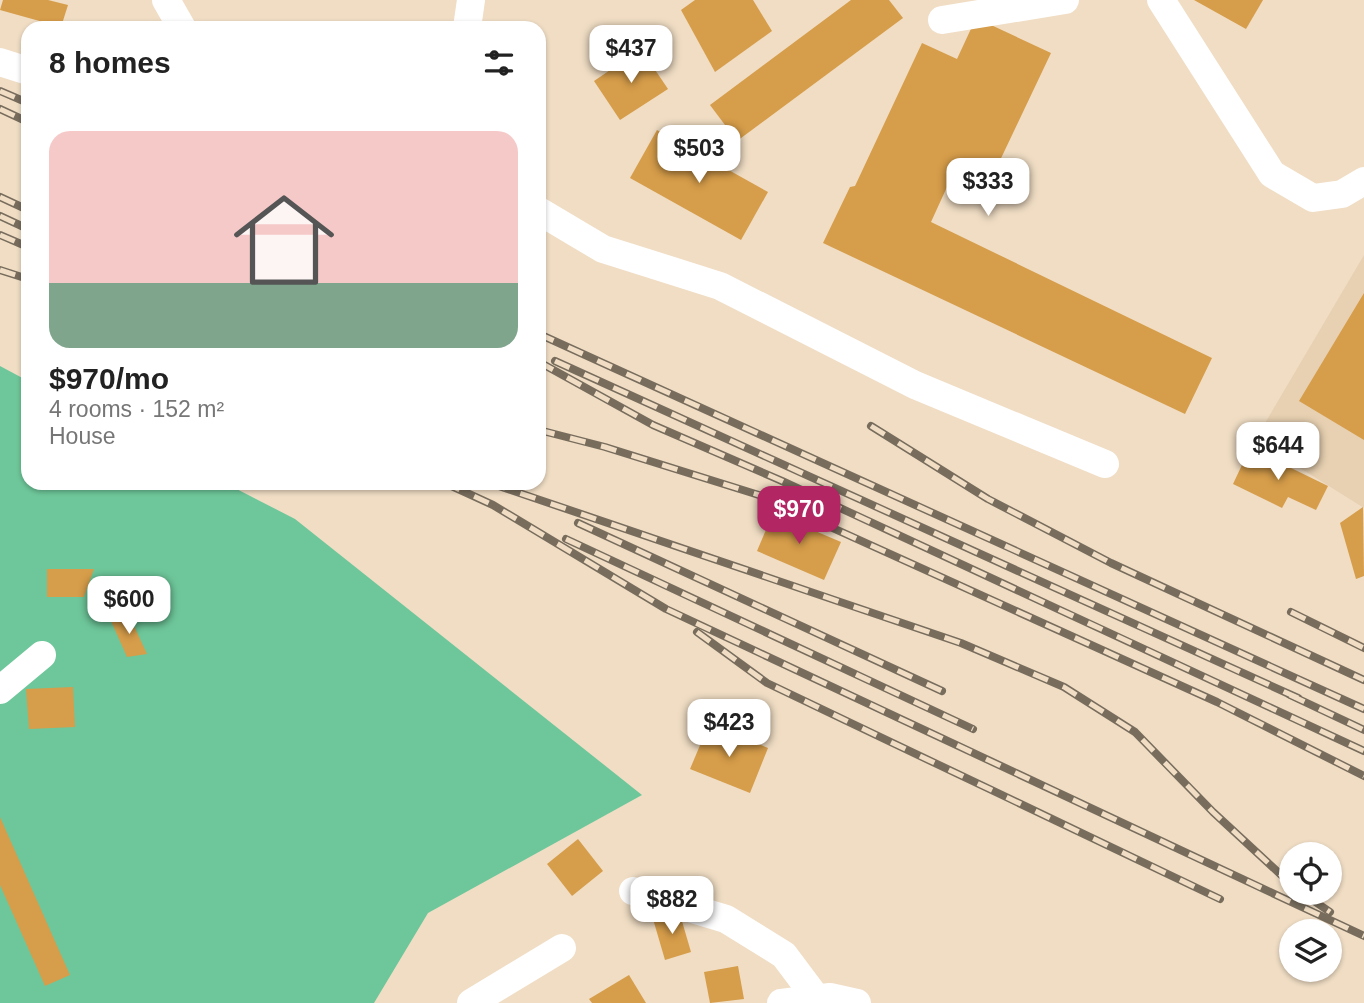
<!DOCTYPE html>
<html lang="en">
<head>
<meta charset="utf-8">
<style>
  body { margin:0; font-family:Helvetica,sans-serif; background:#f2f2f2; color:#222; height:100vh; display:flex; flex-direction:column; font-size:26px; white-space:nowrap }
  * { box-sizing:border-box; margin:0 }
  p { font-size:23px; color:#767676 }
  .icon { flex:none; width:38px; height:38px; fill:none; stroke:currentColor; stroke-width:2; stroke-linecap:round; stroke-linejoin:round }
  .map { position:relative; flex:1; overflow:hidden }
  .sheet { position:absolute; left:21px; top:21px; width:525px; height:469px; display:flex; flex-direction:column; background:#fff; border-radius:21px; box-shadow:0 2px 5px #0004 }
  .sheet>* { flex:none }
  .fabs { position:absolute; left:1279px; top:842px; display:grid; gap:14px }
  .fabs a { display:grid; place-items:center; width:63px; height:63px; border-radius:50%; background:#fff; box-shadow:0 2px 5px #0004; font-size:35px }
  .price { position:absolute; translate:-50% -60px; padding:0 16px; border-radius:14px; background:#fff; color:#222; font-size:23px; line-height:46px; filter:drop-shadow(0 2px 4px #0008) }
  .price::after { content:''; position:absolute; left:50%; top:42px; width:21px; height:16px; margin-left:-10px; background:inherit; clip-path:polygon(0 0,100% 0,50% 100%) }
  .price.selected { background:#b12663; color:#fff }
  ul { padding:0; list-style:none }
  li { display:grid; align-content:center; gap:14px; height:371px; padding:0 28px }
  li span { display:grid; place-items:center; height:217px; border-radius:21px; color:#555 }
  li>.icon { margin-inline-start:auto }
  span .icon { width:126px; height:126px; fill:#fffc; stroke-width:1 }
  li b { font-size:30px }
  h2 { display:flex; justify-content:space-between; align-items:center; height:84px; padding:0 28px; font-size:30px }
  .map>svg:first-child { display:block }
</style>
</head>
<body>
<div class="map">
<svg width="1364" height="1003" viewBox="0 0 1364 1003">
  <rect width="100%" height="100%" fill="#f0ddc4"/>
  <path fill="#e8d1b2" d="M1364 255V508L1255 440Z"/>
  <path fill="#6ec79a" d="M0 366 28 381V483H225L295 519 642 795 428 913 374 1003H0Z"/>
  <g fill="#d69d4a">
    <path d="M3 0H48L68 5 61 27 0 10Z"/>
    <path d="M695 0H753L772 31 715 72 681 10Z"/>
    <path d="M851 0H889L903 18 737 141 710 105Z"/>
    <path d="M1194 0H1263L1246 29Z"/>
    <path d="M976 18 1051 53 985 192 952 176 931 222 1212 358 1185 414 823 243 850 187 855 186 922 43 957 59Z"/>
    <path d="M641 49 668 89 620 120 594 81Z"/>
    <path d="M657 130 768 192 741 240 630 178Z"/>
    <path d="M1364 293V440L1299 401Z"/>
    <path d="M1250 448 1328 486 1316 510 1288 497 1282 508 1233 484Z"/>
    <path d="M1363 507 1364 576 1356 579 1340 523Z"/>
    <path d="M773 513 841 542 824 580 757 551Z"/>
    <path d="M47 569H94L84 597H47Z"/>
    <path d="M128 613 147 654 127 657 111 621Z"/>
    <path d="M73 687 75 727 29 729 26 689Z"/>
    <path d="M709 724 768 748 750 793 690 769Z"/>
    <path d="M0 817 70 975 45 986 0 885Z"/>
    <path d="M578 839 603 871 572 896 547 864Z"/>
    <path d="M679 911 691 952 665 960 653 919Z"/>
    <path d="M738 966 744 999 710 1003 704 972Z"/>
    <path d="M629 975 646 1003H592L589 999Z"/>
  </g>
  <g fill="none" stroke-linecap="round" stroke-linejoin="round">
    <g stroke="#fff" stroke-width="28">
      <path d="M166 0 182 28"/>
      <path d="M1161 0 1272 174 1313 198 1342 194 1364 181"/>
      <path d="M942 20 1065 0"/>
      <path d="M467 28 471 0"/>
      <path d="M0 62 28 71"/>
      <path d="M539 211 603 249 720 286 915 385 1105 464"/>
      <path d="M0 690 42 655"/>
      <path d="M633 891 726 919 784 955 817 999"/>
      <path d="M471 1003 562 948"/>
      <path d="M781 1003 830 997 857 1003"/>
    </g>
    <defs>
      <g id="rail">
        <path d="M0 91 28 103"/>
        <path d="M0 109 28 122"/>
        <path d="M0 197 28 210"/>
        <path d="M0 216 28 229"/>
        <path d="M0 235 28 247"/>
        <path d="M0 270 28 279"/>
        <path d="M539 334 1364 709"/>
        <path d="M555 361 1298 698"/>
        <path d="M539 362 653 425 782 481 1364 751"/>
        <path d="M871 426 988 499 1111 563 1364 680"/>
        <path d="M539 430 605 447 762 496 1217 702 1364 776"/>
        <path d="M445 483 493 505 666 609 1364 936"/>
        <path d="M490 483 961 643 1064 687 1135 732 1213 812 1292 885"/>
        <path d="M578 523 942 691"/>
        <path d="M566 539 973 729"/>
        <path d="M1291 612 1364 648"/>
        <path d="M697 632 767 683 1220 899"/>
        <path d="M1290 695 1364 730"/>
        <path d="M1301 892 1330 912"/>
      </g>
    </defs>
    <use href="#rail" stroke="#786d5d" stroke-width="8"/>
    <use href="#rail" stroke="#f0ddc4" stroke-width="5" stroke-dasharray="16" stroke-linecap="butt"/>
  </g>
</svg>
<div class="fabs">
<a><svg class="icon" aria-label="locate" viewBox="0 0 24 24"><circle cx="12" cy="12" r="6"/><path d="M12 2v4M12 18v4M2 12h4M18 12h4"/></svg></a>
<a><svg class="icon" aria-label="layers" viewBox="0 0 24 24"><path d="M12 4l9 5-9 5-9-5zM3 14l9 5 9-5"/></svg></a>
</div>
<b class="price" style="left:631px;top:85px">$437</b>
<b class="price" style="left:699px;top:185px">$503</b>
<b class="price" style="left:988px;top:218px">$333</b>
<b class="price" style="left:1278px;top:482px">$644</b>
<b class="price selected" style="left:799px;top:546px">$970</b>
<b class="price" style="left:129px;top:636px">$600</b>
<b class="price" style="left:729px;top:759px">$423</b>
<b class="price" style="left:672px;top:936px">$882</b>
<section class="sheet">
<h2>8 homes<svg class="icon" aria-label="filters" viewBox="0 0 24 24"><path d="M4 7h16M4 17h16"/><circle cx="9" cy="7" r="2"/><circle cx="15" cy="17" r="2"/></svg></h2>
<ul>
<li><span style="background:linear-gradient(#f6c9c9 70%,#7fa58c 0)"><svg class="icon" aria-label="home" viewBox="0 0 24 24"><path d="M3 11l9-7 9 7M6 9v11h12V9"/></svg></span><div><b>$970/mo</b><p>4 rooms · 152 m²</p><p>House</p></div></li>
</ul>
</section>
</div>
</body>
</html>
